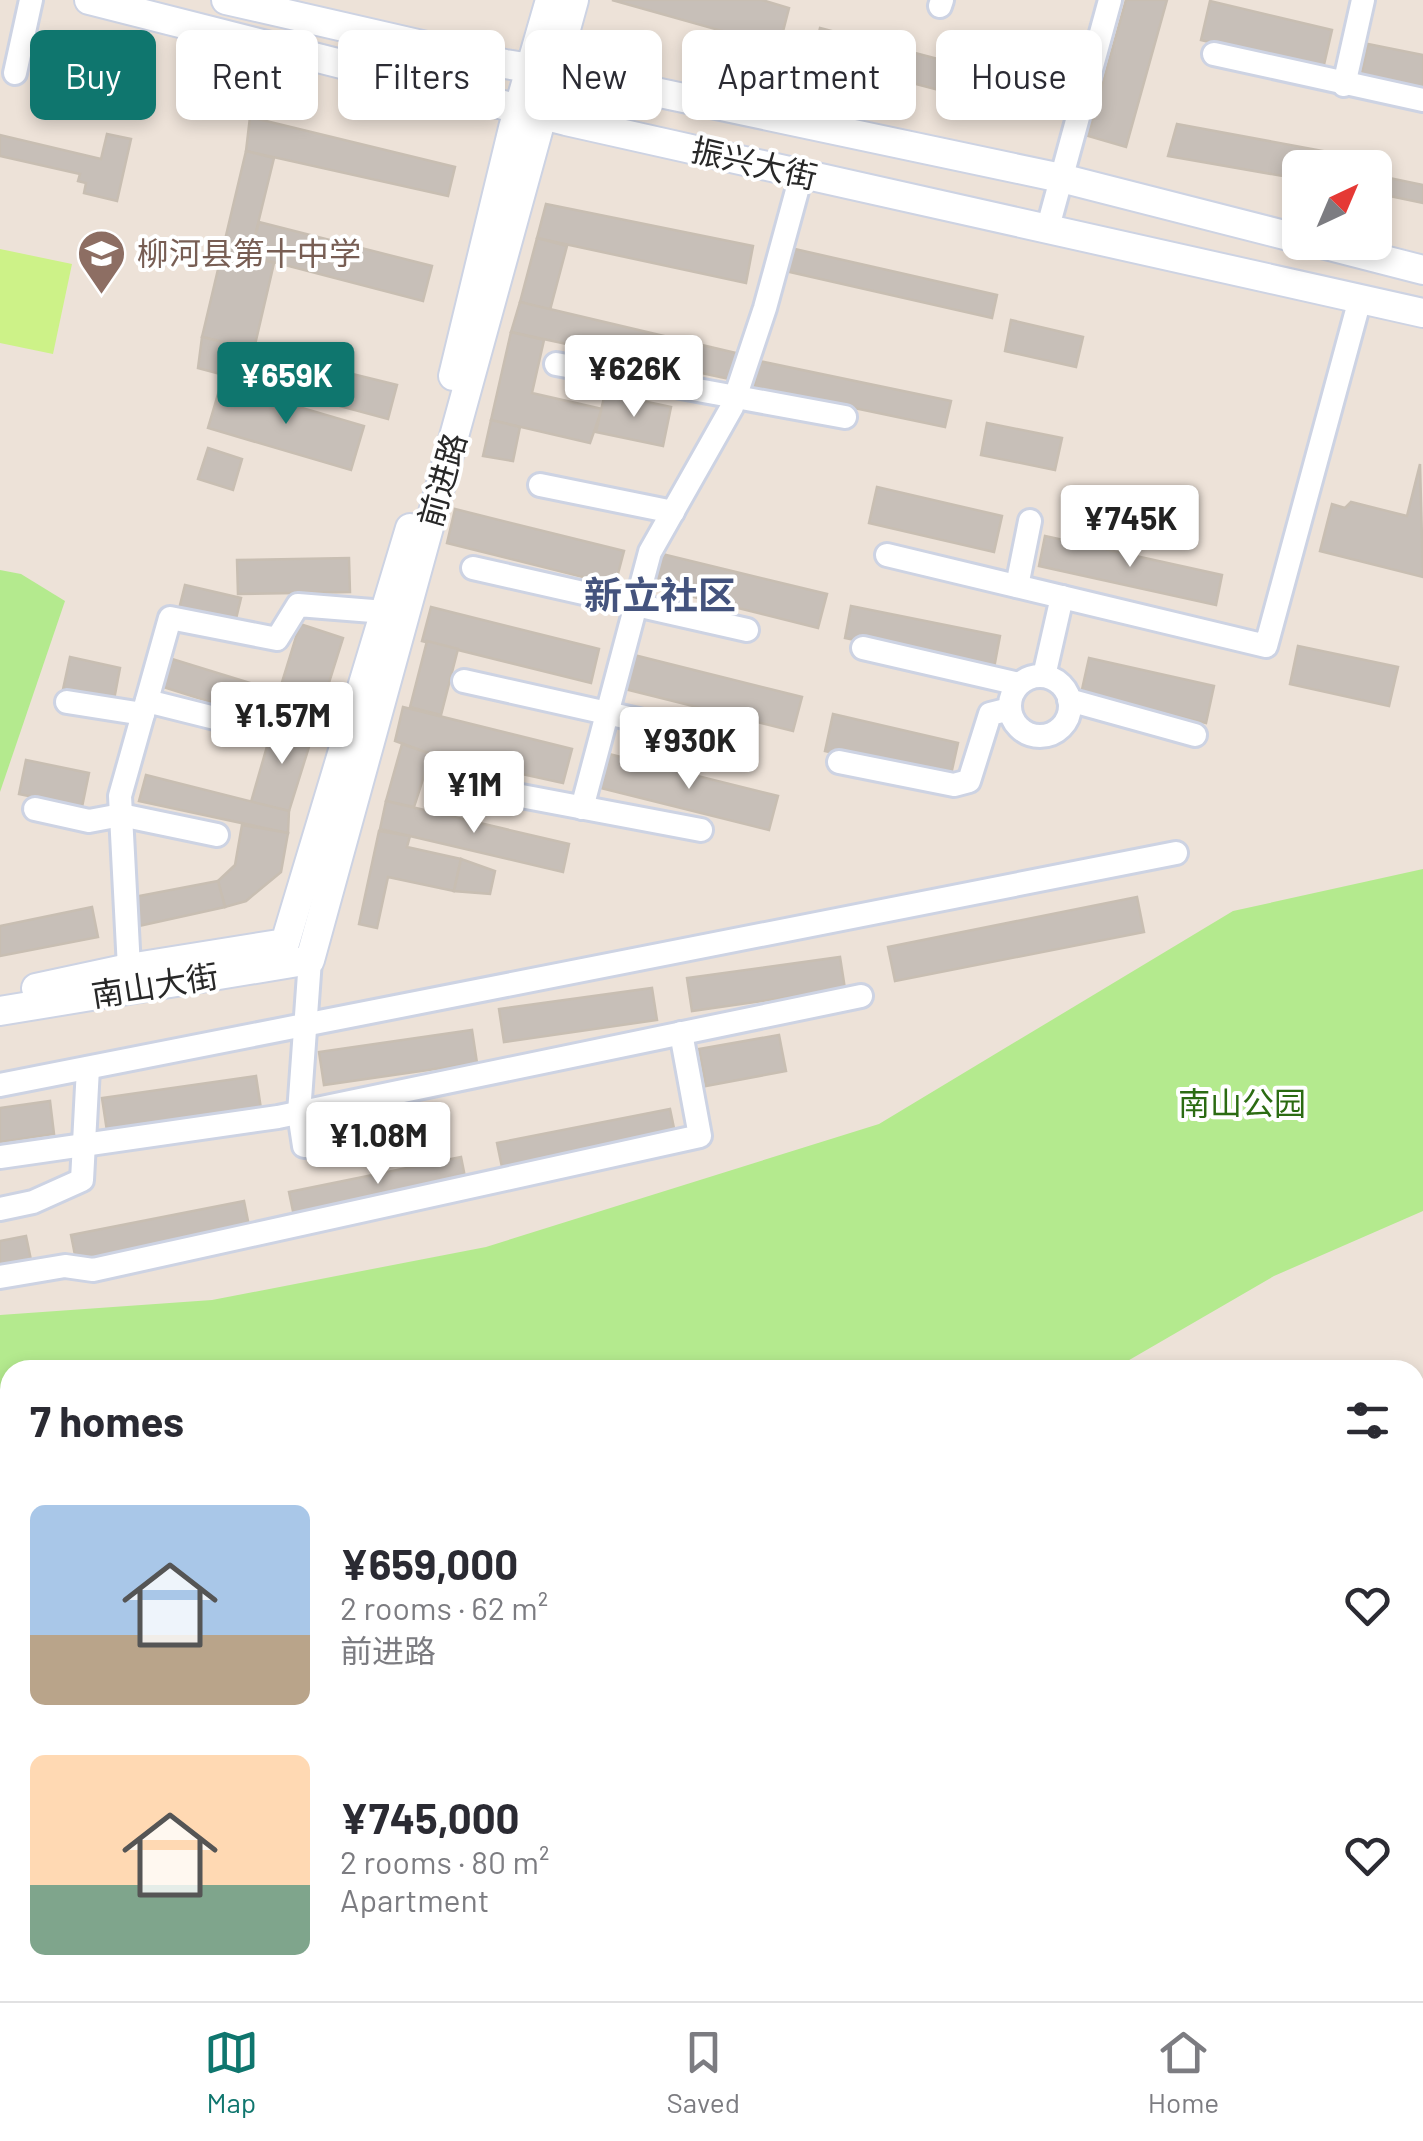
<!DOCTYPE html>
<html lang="en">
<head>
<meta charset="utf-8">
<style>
  body { margin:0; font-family:Barlow,"Noto Sans SC",sans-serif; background:#f7f7f7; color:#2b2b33; height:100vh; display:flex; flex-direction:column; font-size:38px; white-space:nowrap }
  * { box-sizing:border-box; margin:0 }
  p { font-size:32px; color:#7c7c81 }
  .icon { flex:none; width:55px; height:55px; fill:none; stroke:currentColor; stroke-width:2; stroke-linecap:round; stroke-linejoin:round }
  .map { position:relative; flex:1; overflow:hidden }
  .details { position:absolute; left:0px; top:1360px; width:1425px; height:642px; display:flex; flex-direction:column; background:#fff; border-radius:30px 30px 0 0; box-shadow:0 5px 15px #0003 }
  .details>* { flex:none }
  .hud { position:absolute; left:30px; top:30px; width:1365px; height:90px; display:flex; gap:20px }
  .needle { width:65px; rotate:44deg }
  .tools { position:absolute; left:1282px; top:150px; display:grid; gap:20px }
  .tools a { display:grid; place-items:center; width:110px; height:110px; border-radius:15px; background:#fff; box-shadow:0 5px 15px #0003; font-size:50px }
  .price { position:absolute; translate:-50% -85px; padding:0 22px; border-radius:10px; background:#fff; color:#222; font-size:32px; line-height:65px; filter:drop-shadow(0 2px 5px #0008) }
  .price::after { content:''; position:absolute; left:50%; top:60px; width:30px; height:22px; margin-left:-15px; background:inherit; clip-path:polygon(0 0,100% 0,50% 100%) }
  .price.on { background:#0f766e; color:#fff }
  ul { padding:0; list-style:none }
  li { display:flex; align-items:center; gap:30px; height:250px; padding:0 30px }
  li span { display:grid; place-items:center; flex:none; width:280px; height:200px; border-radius:15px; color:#555 }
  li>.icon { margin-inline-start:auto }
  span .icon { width:120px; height:120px; fill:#fffc; stroke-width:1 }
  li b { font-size:42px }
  h2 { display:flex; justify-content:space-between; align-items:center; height:120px; padding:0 30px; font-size:42px }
  .pill { padding:0 35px; border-radius:15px; background:#fff; box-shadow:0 5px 15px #0003; font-size:35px; line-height:90px }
  .pill.on { background:#0f766e; color:#fff }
  .tabs { display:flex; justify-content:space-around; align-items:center; height:140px; border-top:2px solid #e1e1e2; background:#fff; font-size:28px; color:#7c7c81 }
  .tabs a { display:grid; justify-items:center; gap:5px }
  .tabs .on { color:#0f766e }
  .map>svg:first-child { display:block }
</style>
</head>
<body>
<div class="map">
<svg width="1423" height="2001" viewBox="0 0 1423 2001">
  <rect width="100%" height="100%" fill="#ede2d8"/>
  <g fill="#b4ea8e">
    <path d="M0 570 21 574 65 601 0 792Z"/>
    <path d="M1423 869V1211L1274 1276 1112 1370H10V1992L425 1993 418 2001H0V1315L212 1300 486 1247 879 1124 1233 911Z"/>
  </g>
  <path fill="#cdf288" d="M0 249 72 264 53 354 0 343Z"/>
  <g fill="#c7bfb8" stroke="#c8beb2" stroke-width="2.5">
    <path d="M612 0H762L789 8 779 47Z"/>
    <path d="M1126 0H1167L1126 147 1088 136Z"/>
    <path d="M1210 1 1332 30 1323 69 1201 40Z"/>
    <path d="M820 28 1041 86 1034 115 813 57Z"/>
    <path d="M1368 44 1423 55V94L1360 81Z"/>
    <path d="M250 117 455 167 448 196 246 151Z"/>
    <path d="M1177 124 1328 152 1325 168H1300V179L1168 156Z"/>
    <path d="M107 134 131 139 117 201 84 193 86 183 78 181 80 174 0 156V135L101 159Z"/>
    <path d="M246 151 274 158 250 256 274 263 254 349 202 337Z"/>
    <path d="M1375 175 1423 185V203L1375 193Z"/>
    <path d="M546 204 753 246 746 283 537 238Z"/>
    <path d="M259 222 432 266 423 301 250 256Z"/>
    <path d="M537 238 567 246 550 310 520 302Z"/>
    <path d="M786 247 997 295 992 318 781 270Z"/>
    <path d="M520 302 740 354 734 380 511 332Z"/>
    <path d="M1011 320 1083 337 1076 367 1005 351Z"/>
    <path d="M511 332 544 340 532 393 602 409 590 443 491 420Z"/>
    <path d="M202 337 397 385 388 419 198 368Z"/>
    <path d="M759 361 951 401 945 427 754 387Z"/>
    <path d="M221 384 364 426 351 470 208 428Z"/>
    <path d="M605 393 671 407 663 446 596 432Z"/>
    <path d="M491 420 520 427 513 461 483 456Z"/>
    <path d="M987 423 1062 438 1055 470 981 455Z"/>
    <path d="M208 448 242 459 233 490 198 479Z"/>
    <path d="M1420 464 1423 577 1320 551 1332 504 1345 508 1351 502 1407 516Z"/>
    <path d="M877 487 1002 516 994 552 869 523Z"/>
    <path d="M455 509 624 551 615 585 447 543Z"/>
    <path d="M1045 536 1222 575 1216 605 1039 566Z"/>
    <path d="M658 553 827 594 818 628 650 586Z"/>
    <path d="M349 558 350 592 238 594 237 560Z"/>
    <path d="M185 585 241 598 235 623 179 609Z"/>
    <path d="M851 606 1000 636 994 668 845 638Z"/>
    <path d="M431 607 599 649 591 683 422 641Z"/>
    <path d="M300 624 343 638 322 705 279 692Z"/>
    <path d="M427 641 458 649 441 715 410 707Z"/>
    <path d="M1298 646 1398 667 1389 706 1290 684Z"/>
    <path d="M634 655 802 697 793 731 625 689Z"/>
    <path d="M70 657 120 668 113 705 62 694Z"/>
    <path d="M1089 658 1214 686 1206 723 1081 694Z"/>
    <path d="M172 659 322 705 313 734 163 687Z"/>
    <path d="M403 707 572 749 563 783 431 754 395 741Z"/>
    <path d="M833 714 958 743 950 779 825 751Z"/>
    <path d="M274 722 313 734 289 811 251 802Z"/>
    <path d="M402 744 431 754 414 807 386 801Z"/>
    <path d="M609 754 778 796 769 830 601 788Z"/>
    <path d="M26 760 89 773 82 807 19 794Z"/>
    <path d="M146 775 289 811 288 833 139 801Z"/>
    <path d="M386 801 569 844 563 872 380 829Z"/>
    <path d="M242 825 288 833 281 872 246 901 225 907 218 881 235 865Z"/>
    <path d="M379 831 410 836 407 847 461 859 454 891 388 877 377 928 359 924Z"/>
    <path d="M461 859 495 871 490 894 454 891Z"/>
    <path d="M218 881 225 907 139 926 134 897Z"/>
    <path d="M1137 897 1144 932 895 981 888 947Z"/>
    <path d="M92 907 98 937 0 956V926Z"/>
    <path d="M840 957 845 989 692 1011 687 978Z"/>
    <path d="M652 988 657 1020 504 1042 499 1009Z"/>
    <path d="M472 1030 477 1063 324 1085 319 1052Z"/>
    <path d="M779 1035 786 1071 706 1086 699 1049Z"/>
    <path d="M256 1076 261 1109 107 1131 102 1098Z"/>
    <path d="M50 1101 54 1134 0 1142V1108Z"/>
    <path d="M670 1109 675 1133 502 1167 497 1143Z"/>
    <path d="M461 1157 466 1182 294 1216 289 1192Z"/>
    <path d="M244 1201 249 1226 76 1260 71 1235Z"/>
    <path d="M26 1236 31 1260 0 1267V1241Z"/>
  </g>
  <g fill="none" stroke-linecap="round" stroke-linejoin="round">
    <defs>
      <g id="minor">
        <path d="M940 6 942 0"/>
        <path d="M1214 54 1423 100"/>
        <path d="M15 73 31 0"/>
        <path d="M1344 85 1363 0"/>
        <path d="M1048 227 1110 0"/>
        <path d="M556 364 845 417"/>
        <path d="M540 485 673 512"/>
        <path d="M887 555 1266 646 1360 299"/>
        <path d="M473 568 747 630"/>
        <path d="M1017 586 1030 521"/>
        <path d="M863 648 1019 684"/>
        <path d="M1044 676 1062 597"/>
        <circle cx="1040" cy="706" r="30"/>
        <path d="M464 681 723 739"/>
        <path d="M1069 700 1195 735"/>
        <path d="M147 701 255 728"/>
        <path d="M67 702 143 714"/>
        <path d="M839 762 954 785 969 781 990 714 1010 709"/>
        <path d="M442 781 701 830"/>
        <path d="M582 808 650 552 732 407 765 308 801 176"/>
        <path d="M35 809 89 821 121 815 217 835"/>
        <path d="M129 968 120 796 170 618 277 639 298 605 385 612"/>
        <path d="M0 1085 1176 853"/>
        <path d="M304 1146 299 1113 310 960"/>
        <path d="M0 1157 278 1117 861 996"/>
        <path d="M0 1209 33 1202 82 1180 88 1068"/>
        <path d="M0 1277 65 1266 93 1270 700 1136 681 1033"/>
        <path d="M1415 1868 1423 1869"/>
      </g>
      <g id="tertiary">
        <path d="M89 0 566 121 1423 313"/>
        <path d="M226 0 505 64 575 75 1061 178 1300 239"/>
        <path d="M1314 242 1423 270"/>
        <path d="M453 376 513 128 550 0"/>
        <path d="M36 988 129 968 285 943 410 528"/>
        <path d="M0 1011 310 960 574 0"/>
      </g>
    </defs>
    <use href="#minor" stroke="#cdd3e3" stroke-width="28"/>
    <use href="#tertiary" stroke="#cdd3e3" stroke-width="32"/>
    <use href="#minor" stroke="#fff" stroke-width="22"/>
    <use href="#tertiary" stroke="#fff" stroke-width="28"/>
  </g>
  <defs>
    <symbol id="school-pin" viewBox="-11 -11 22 30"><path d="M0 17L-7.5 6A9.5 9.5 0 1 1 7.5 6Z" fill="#8d6e63" stroke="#fff"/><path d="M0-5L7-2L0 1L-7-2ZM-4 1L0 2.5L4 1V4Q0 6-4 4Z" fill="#fff"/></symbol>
  </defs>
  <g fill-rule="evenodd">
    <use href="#school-pin" x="74" y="226" width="55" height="75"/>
  </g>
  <g text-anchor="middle" stroke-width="8" stroke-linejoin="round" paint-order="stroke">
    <g font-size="32" fill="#282828" stroke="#fff">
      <text transform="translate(754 164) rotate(13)" y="11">振兴大街</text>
      <text transform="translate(443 480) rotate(-74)" y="11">前进路</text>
      <text transform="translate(155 986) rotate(-9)" y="11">南山大街</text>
    </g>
    <g font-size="32" fill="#785e54" stroke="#fff" text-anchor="start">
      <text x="137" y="265">柳河县第十中学</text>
    </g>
    <g font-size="32" fill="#2b6b12" stroke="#fff">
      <text x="1242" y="1115">南山公园</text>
    </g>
    <g font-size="38" font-weight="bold" fill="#44537d" stroke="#fff">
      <text x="660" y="609">新立社区</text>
    </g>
  </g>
</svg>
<div class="tools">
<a><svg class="needle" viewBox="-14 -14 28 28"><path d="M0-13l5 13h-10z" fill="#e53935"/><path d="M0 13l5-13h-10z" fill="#7c7c81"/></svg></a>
</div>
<b class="price" style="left:634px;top:420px">¥626K</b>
<b class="price on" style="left:286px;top:427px">¥659K</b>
<b class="price" style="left:1130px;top:570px">¥745K</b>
<b class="price" style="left:282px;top:767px">¥1.57M</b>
<b class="price" style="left:689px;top:792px">¥930K</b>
<b class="price" style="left:474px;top:836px">¥1M</b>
<b class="price" style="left:378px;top:1187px">¥1.08M</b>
<div class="hud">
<a class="pill on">Buy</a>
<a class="pill">Rent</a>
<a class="pill">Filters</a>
<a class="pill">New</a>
<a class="pill">Apartment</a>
<a class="pill">House</a>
</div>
<section class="details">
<h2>7 homes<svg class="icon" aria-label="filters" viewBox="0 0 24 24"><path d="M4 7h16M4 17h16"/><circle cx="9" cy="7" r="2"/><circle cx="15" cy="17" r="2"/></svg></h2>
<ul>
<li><span style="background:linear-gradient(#a9c7e8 65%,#b9a48a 0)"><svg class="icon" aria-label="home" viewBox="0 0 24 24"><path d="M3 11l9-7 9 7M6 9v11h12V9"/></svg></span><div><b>¥659,000</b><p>2 rooms · 62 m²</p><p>前进路</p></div><svg class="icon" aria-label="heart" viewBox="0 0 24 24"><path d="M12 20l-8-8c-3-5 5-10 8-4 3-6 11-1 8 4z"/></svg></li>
<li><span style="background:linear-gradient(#ffd9b3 65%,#7fa58c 0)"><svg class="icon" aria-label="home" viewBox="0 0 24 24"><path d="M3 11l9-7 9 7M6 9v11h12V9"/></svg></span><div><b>¥745,000</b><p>2 rooms · 80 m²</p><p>Apartment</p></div><svg class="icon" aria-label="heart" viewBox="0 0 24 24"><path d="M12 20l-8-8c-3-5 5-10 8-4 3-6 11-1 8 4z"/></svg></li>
</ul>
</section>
</div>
<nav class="tabs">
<a class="on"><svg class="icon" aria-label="map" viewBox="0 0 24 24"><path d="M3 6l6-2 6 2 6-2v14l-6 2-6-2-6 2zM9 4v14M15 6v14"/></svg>Map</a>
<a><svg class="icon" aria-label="saved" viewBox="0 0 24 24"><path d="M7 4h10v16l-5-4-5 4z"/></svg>Saved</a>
<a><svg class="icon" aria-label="home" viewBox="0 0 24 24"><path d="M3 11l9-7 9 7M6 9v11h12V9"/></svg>Home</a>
</nav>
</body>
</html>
